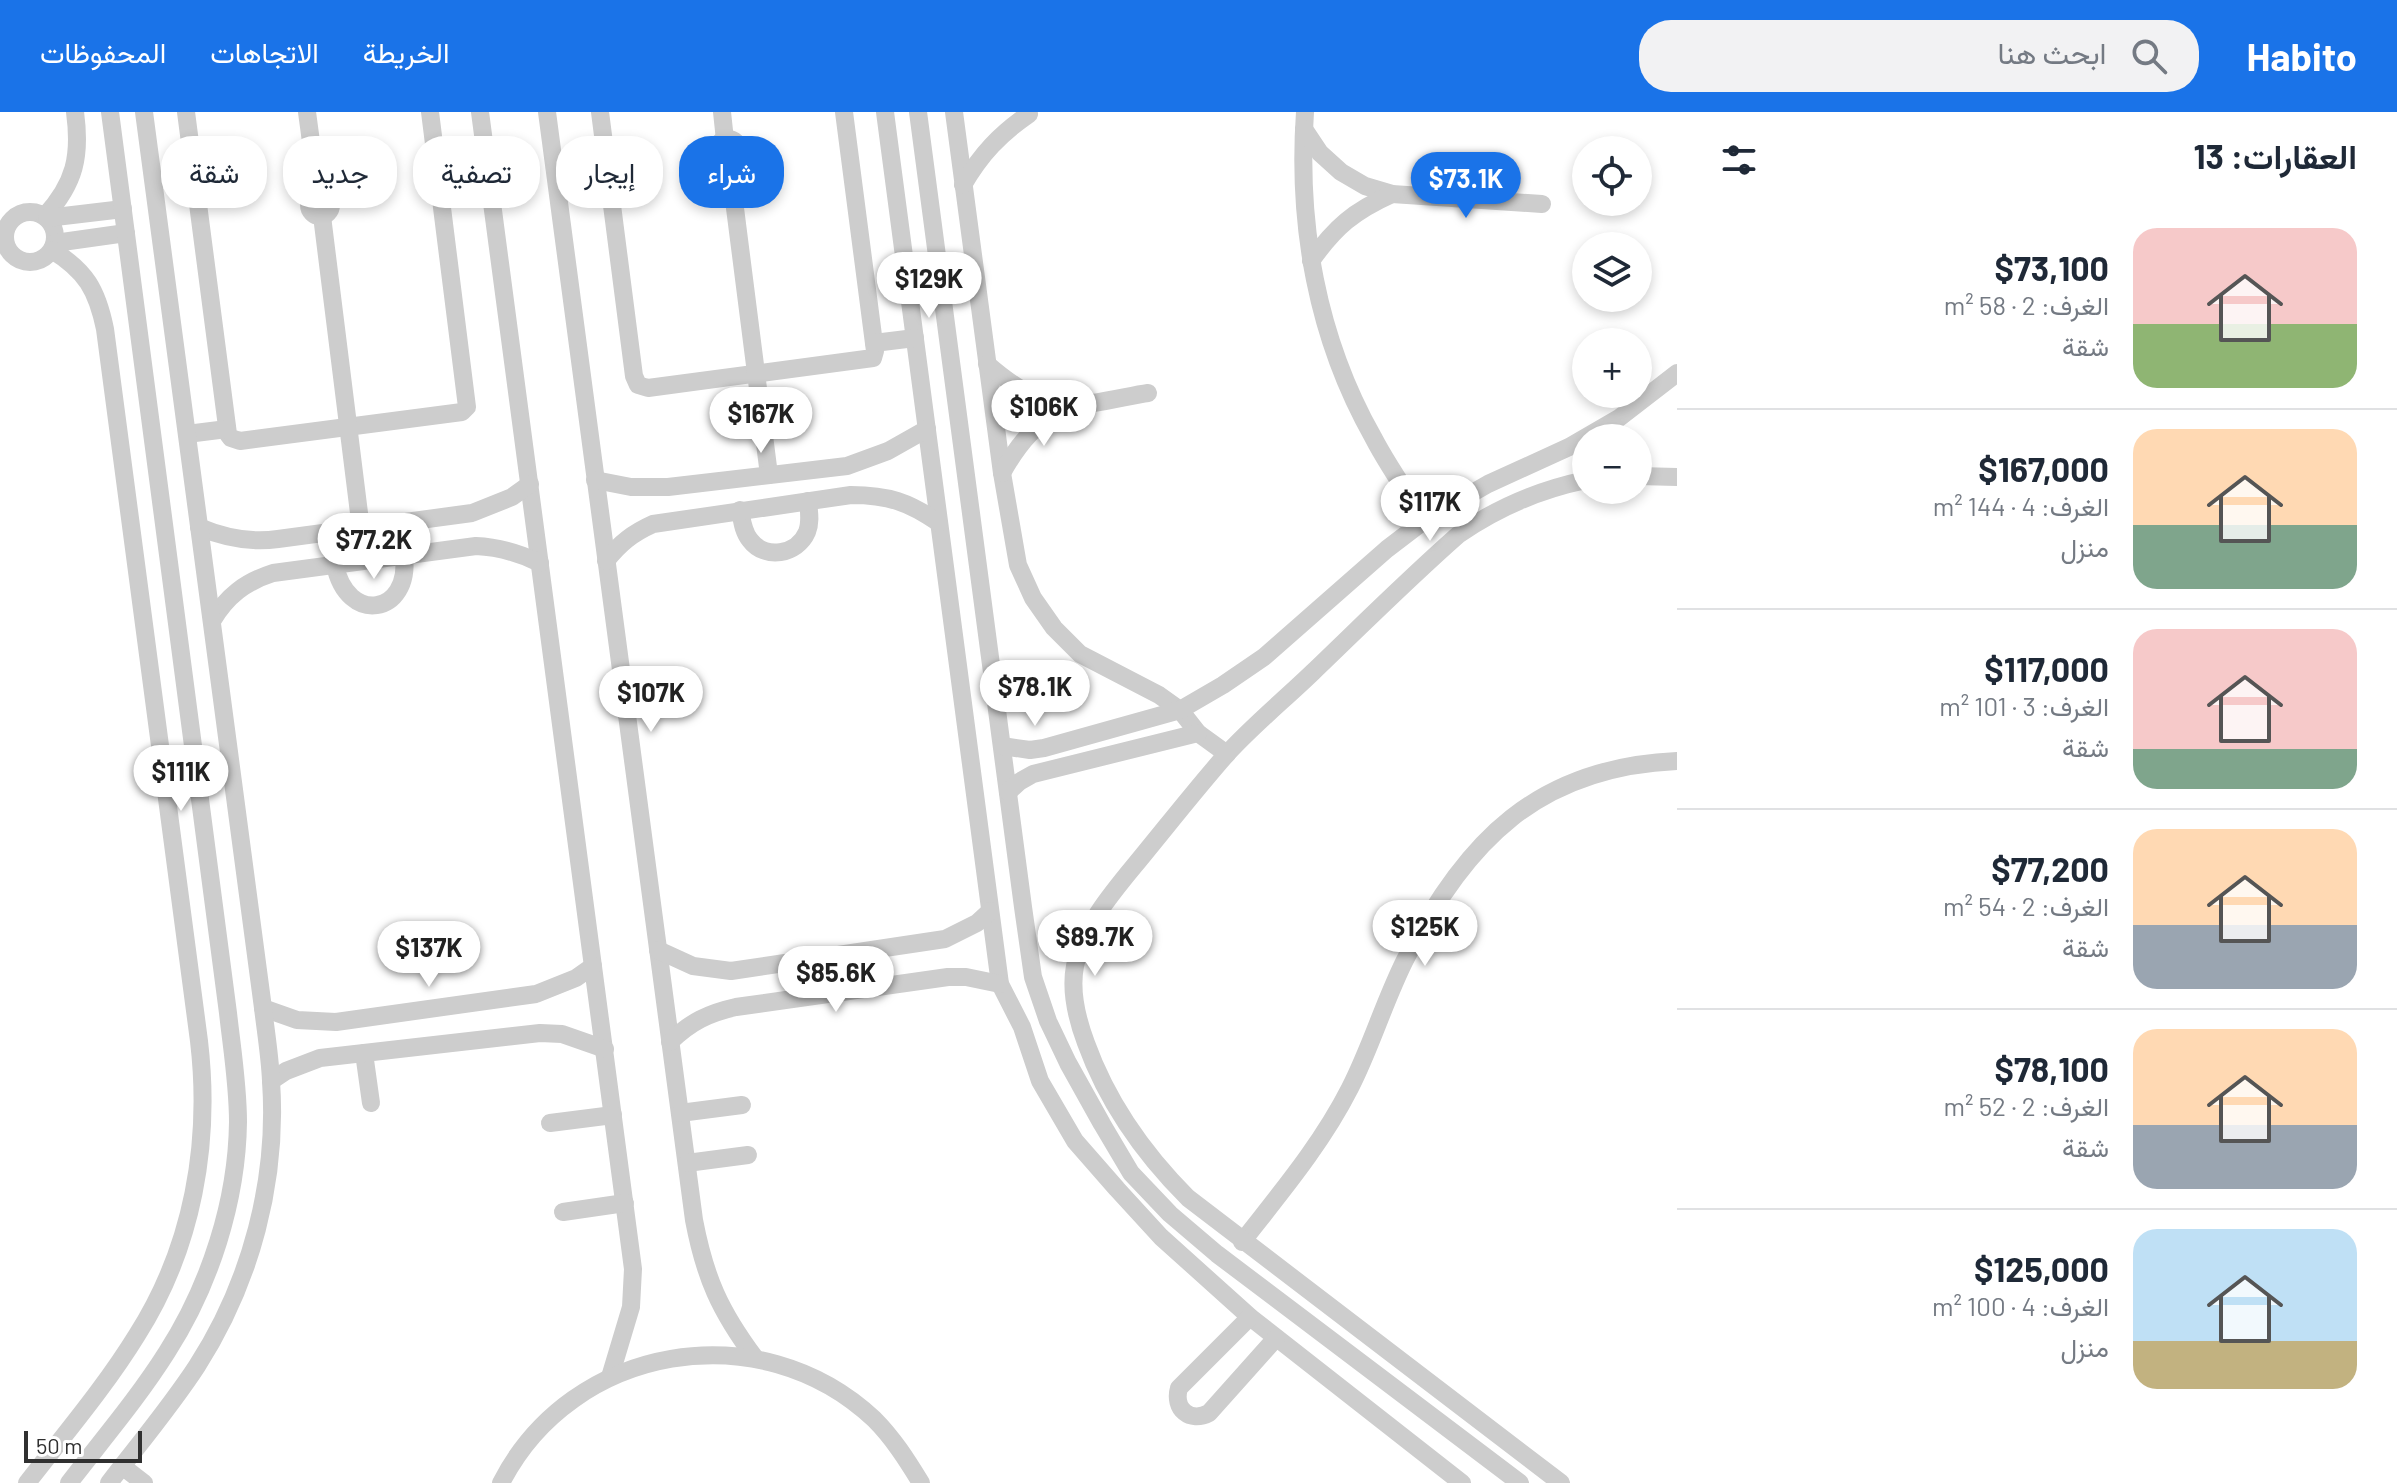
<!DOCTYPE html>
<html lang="ar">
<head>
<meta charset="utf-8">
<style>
  body { margin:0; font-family:Barlow,Vazirmatn,sans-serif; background:#f2f2f3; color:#1f2937; direction:rtl; height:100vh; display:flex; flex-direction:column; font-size:30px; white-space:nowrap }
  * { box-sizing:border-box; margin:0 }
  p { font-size:26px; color:#747a83 }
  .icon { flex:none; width:44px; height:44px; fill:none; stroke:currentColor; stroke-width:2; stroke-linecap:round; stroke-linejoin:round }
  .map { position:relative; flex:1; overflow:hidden; direction:ltr }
  .sheet { display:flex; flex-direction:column; background:#fff; width:720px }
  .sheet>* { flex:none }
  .top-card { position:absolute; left:24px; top:24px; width:760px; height:72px; direction:rtl; display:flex; gap:16px }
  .buttons { position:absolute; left:1572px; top:24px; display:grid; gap:16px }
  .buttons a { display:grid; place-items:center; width:80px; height:80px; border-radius:50%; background:#fff; box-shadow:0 4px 12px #0003; font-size:40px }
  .scale { position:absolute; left:24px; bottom:20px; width:118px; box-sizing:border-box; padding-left:8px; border:4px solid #303030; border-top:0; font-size:22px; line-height:28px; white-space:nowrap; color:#303030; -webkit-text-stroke:6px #fff; paint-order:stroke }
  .price { position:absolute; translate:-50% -68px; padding:0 18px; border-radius:28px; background:#fff; color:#222; font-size:26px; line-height:52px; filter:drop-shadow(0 2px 4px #0008) }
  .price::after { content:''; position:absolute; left:50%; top:48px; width:24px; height:18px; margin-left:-12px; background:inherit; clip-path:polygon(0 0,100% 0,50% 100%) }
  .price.active { background:#1a73e8; color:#fff }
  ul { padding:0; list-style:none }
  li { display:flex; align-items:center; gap:24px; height:200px; padding:0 40px }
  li+li { border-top:2px solid #e0e1e3 }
  li span { display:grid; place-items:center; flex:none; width:224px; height:160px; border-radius:24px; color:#555 }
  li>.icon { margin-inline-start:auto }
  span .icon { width:96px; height:96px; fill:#fffc; stroke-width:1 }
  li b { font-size:34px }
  h2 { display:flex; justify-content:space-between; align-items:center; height:96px; padding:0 40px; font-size:34px }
  .chip { padding:0 28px; border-radius:32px; background:#fff; box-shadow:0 4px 12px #0003; font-size:28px; line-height:72px }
  .chip.active { background:#1a73e8; color:#fff }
  header { display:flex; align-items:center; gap:48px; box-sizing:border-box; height:112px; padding:0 40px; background:#1a73e8; color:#fff }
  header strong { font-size:38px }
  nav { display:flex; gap:44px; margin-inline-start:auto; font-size:28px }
  .search { width:560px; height:72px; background:#f2f2f3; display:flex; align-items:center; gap:20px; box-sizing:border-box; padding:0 28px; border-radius:32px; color:#747a83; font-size:30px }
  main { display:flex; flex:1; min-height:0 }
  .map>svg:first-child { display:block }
</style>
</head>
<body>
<header>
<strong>Habito</strong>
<div class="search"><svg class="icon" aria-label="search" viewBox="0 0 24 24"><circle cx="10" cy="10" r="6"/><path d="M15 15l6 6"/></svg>ابحث هنا</div>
<nav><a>الخريطة</a><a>الاتجاهات</a><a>المحفوظات</a></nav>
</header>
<main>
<section class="sheet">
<h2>العقارات: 13<svg class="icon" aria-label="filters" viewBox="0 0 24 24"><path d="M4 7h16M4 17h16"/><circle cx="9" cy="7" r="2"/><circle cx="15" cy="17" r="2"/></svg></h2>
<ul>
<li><span style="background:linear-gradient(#f6c9c9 60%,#8fb573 0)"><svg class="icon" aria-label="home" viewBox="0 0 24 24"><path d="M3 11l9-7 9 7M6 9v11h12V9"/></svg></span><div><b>$73,100</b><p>الغرف: 2 · 58 m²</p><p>شقة</p></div></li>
<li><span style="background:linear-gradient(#ffd9b3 60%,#7fa58c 0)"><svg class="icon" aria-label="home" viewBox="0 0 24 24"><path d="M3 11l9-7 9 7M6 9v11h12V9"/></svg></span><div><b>$167,000</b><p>الغرف: 4 · 144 m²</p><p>منزل</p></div></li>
<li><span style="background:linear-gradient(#f6c9c9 75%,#7fa58c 0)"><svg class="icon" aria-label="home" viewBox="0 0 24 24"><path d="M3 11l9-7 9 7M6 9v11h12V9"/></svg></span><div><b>$117,000</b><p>الغرف: 3 · 101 m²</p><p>شقة</p></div></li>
<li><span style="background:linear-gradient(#ffd9b3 60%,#9aa5b1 0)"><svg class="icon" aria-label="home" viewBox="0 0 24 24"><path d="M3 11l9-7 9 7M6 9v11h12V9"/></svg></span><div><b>$77,200</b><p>الغرف: 2 · 54 m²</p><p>شقة</p></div></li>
<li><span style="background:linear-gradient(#ffd9b3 60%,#9aa5b1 0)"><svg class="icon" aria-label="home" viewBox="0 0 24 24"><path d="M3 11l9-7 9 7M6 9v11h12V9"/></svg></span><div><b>$78,100</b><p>الغرف: 2 · 52 m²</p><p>شقة</p></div></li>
<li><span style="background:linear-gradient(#bfe0f5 70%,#c2b280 0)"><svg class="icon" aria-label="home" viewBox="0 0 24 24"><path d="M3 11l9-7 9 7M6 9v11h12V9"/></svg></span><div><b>$125,000</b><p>الغرف: 4 · 100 m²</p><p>منزل</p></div></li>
</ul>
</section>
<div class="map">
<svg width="1677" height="1371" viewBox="0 0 1677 1371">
  <rect width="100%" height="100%" fill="#fff"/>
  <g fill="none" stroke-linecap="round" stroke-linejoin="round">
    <g stroke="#cdcdcd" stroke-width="18">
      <path d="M186 0 228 322 231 326 240 329 462 300 467 295 430 0"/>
      <path d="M307 0 318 82"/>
      <path d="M480 0 633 1157 631 1195 610 1265"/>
      <path d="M547 0 694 1108C705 1166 720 1199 755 1246"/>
      <path d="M600 0 634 264 638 273 648 276 873 246 875 239 844 0"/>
      <path d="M722 0 725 28"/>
      <path d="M885 0 1000 872 1022 915 1040 969 1075 1029 1117 1077 1161 1125 1250 1205 1462 1371"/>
      <path d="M918 0 1023 795 1033 865 1048 909 1068 951 1102 1012 1131 1061 1170 1102 1217 1142 1520 1371"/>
      <path d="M954 0 1002 361 1018 453 1033 486 1054 516 1080 542 1159 583 1180 598 1198 621 1227 642"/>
      <path d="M1305 0C1297 113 1317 226 1373 325 1388 354 1407 381 1425 408"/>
      <path d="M1304 17 1320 41 1341 60 1365 74 1392 82 1542 92"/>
      <circle cx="728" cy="38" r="11"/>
      <path d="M729 49 769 363"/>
      <path d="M963 73C981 42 1000 22 1029 2"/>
      <circle cx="320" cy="93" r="11"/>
      <circle cx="30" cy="125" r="25"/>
      <path d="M45 104C75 71 81 44 75 0"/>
      <path d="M322 104 361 417"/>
      <path d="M47 106 123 97"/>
      <path d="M55 131 126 121"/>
      <path d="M1311 149C1335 115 1354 99 1392 82"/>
      <path d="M874 231 915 226"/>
      <path d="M987 252C1009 271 1035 290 1065 293 1085 295 1127 284 1148 281"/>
      <path d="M187 322 227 317"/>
      <path d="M1002 361C1020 329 1036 312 1067 293"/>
      <path d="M1638 364 1677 365"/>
      <path d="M595 368 631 375H668L847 354 888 339 927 317"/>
      <path d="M740 398C742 408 743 420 750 428 765 448 797 443 807 420 811 410 809 400 808 389"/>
      <path d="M199 415C225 426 250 431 278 427L472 401 512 385 530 372"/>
      <path d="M606 449C620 431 633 421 653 412L851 383C888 383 909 390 939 411"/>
      <path d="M335 453C347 513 411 503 404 444"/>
      <path d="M212 509C227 484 245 470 273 461L476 434C500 435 519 441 540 451"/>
      <path d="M1002 634 1030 638 1044 636 1180 598 1223 573 1264 545 1387 437 1425 408 1488 372 1569 335 1619 306 1677 261"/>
      <path d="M1008 680 1019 670 1033 662 1198 621"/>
      <path d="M658 838 693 854 731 859 945 827 977 811 990 799"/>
      <path d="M263 896 297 908 336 910 536 882 576 866 593 854"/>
      <path d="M670 930C690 910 709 901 736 895L948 865H966L1000 872"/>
      <path d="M364 941 371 991"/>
      <path d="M271 969 286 959 320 946 540 921 562 922 605 937"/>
      <path d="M680 1001 742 993"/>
      <path d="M550 1011 613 1003"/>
      <path d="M687 1051 748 1043"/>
      <path d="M563 1100 625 1091"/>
      <path d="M1242 1130C1281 1080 1321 1033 1350 976 1371 935 1384 890 1405 848 1465 729 1538 655 1677 649"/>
      <path d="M1250 1205 1179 1276C1173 1297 1190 1311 1209 1301L1276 1226"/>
      <path d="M122 1354 144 1371"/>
      <path d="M27 1371C64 1323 105 1275 137 1223 193 1135 211 1031 199 929L105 217C97 178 86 159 52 138"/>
      <path d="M69 1371C102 1328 138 1286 167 1240 210 1173 237 1089 238 1010 238 973 232 937 228 901L110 0"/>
      <path d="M109 1371C139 1332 171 1294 197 1254 251 1170 278 1068 271 969 270 945 266 921 263 896L144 0"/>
      <path d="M501 1371C572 1232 760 1200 874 1307 893 1326 907 1348 921 1371"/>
      <path d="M1561 1371 1188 1086C1143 1041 1108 992 1086 931 1077 907 1070 880 1075 854 1083 812 1118 774 1144 742 1171 709 1197 676 1225 644 1252 614 1284 588 1313 560 1361 514 1408 467 1458 423 1498 395 1538 378 1586 368"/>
    </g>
  </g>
</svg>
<div class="buttons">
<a><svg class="icon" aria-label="locate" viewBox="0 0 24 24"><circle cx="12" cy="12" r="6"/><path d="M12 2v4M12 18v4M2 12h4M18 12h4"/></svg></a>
<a><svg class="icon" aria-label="layers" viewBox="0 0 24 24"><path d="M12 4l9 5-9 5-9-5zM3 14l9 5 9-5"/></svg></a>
<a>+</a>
<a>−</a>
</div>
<div class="scale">50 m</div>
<b class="price active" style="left:1466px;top:108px">$73.1K</b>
<b class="price" style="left:929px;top:208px">$129K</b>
<b class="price" style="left:1044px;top:336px">$106K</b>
<b class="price" style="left:761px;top:343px">$167K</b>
<b class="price" style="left:1430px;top:431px">$117K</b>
<b class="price" style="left:374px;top:469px">$77.2K</b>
<b class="price" style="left:1035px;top:616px">$78.1K</b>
<b class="price" style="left:651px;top:622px">$107K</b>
<b class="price" style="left:181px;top:701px">$111K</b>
<b class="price" style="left:1425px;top:856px">$125K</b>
<b class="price" style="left:1095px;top:866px">$89.7K</b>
<b class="price" style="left:429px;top:877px">$137K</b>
<b class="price" style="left:836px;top:902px">$85.6K</b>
<div class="top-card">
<a class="chip active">شراء</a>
<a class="chip">إيجار</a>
<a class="chip">تصفية</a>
<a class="chip">جديد</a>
<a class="chip">شقة</a>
</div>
</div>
</main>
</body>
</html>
